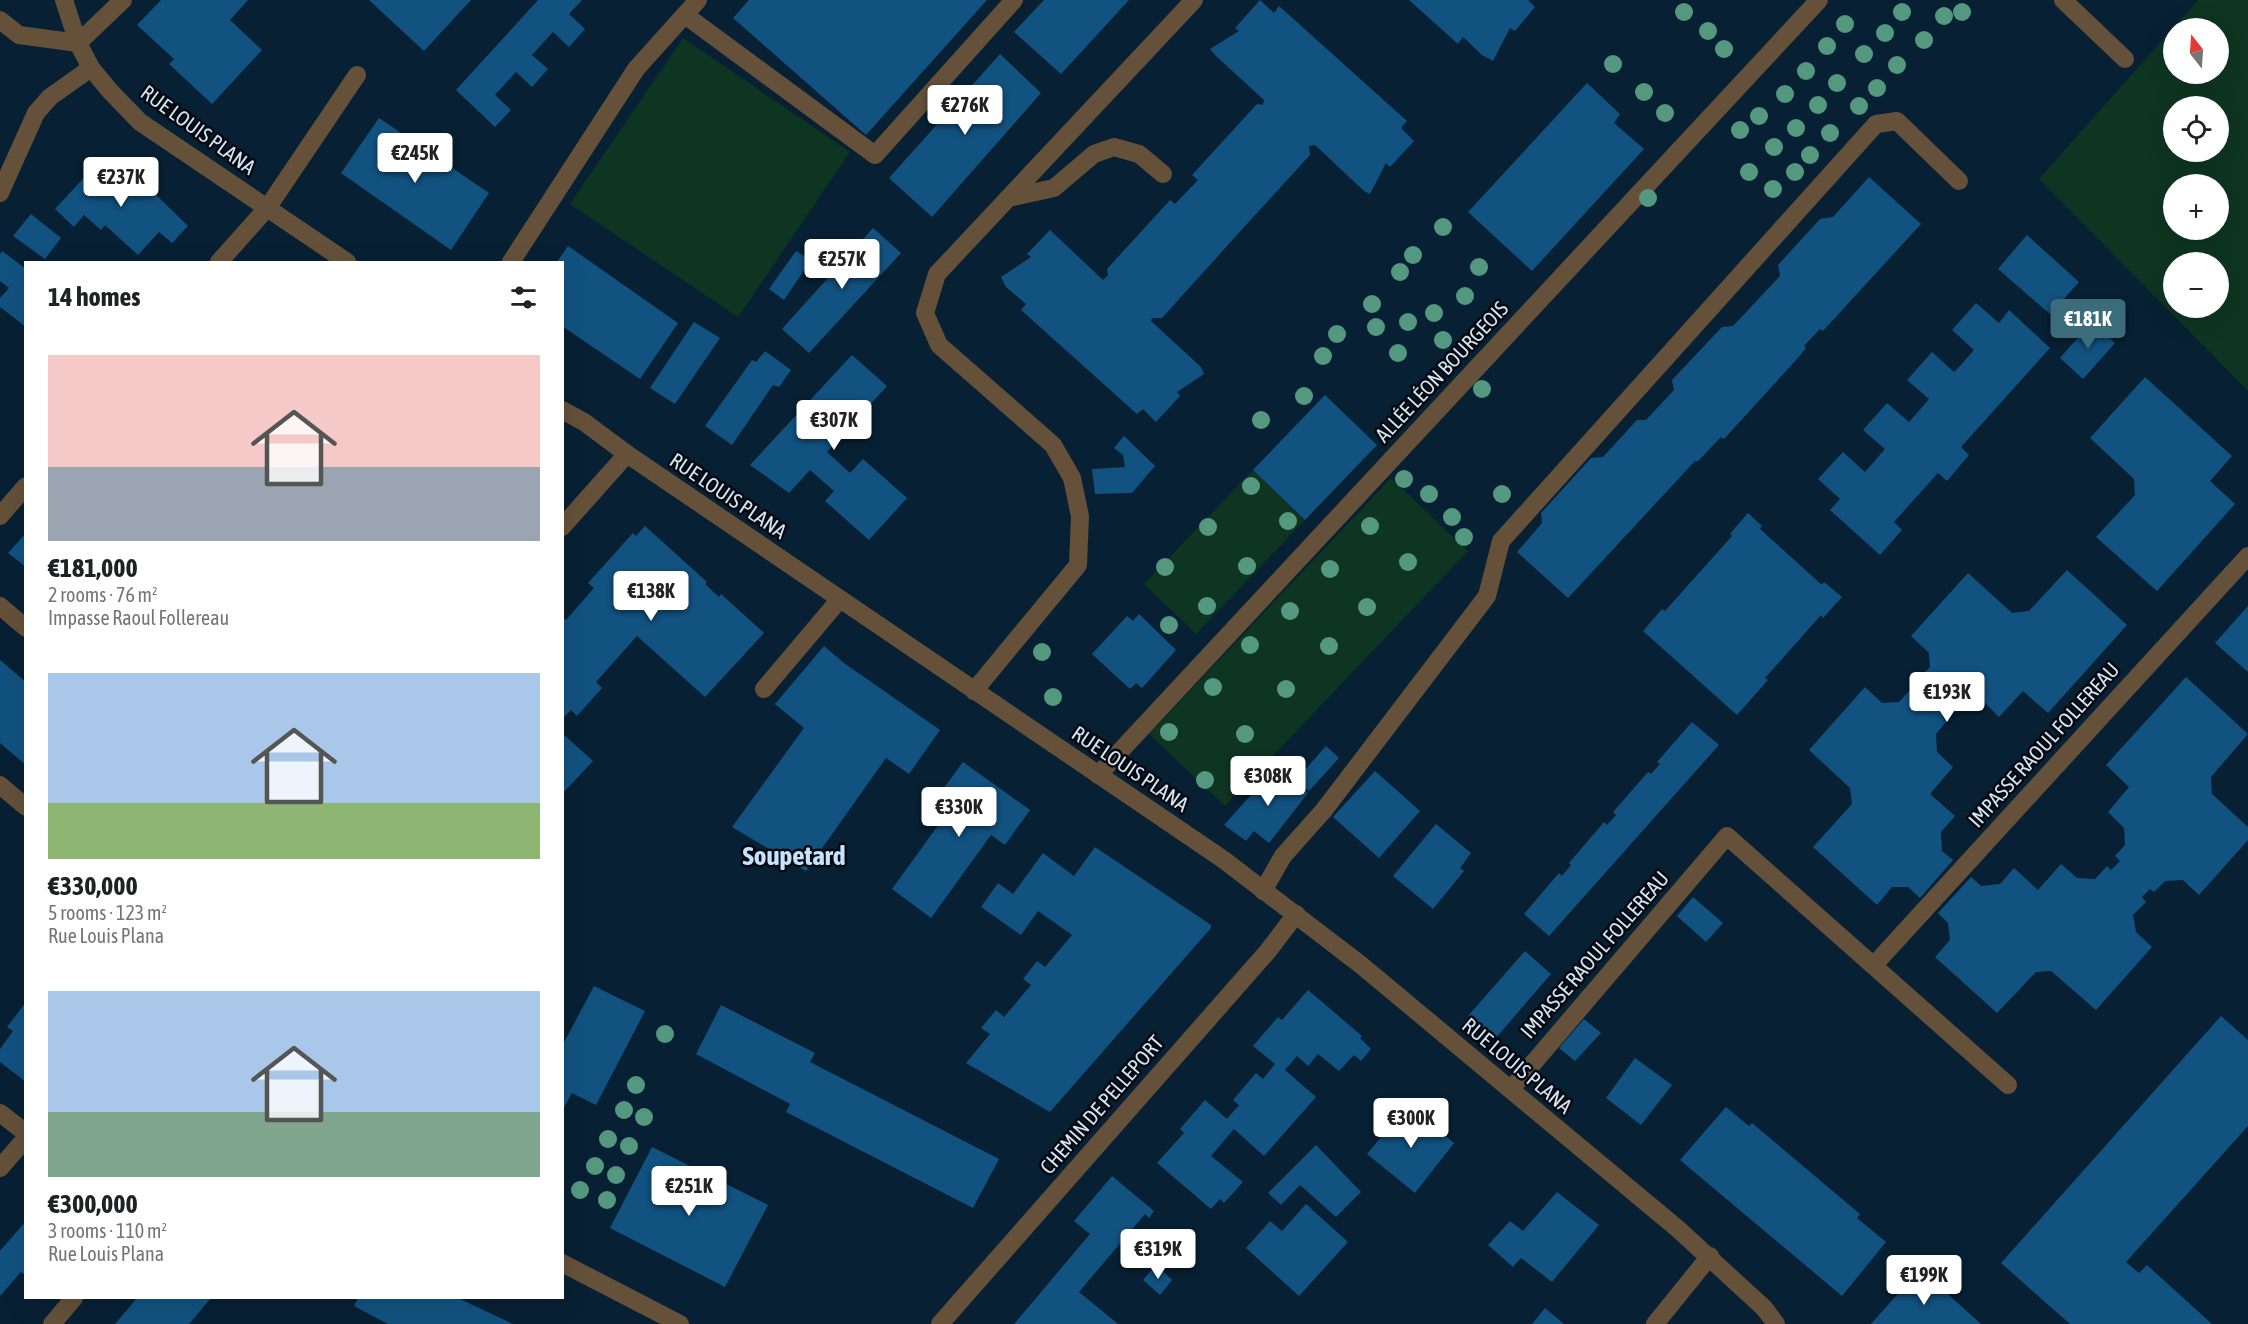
<!DOCTYPE html>
<html lang="en">
<head>
<meta charset="utf-8">
<style>
  body { margin:0; font-family:"Asap Condensed",sans-serif; background:#f2f2f2; color:#202124; height:100vh; display:flex; flex-direction:column; font-size:22px; white-space:nowrap }
  * { box-sizing:border-box; margin:0 }
  p { font-size:20px; color:#757577 }
  .icon { flex:none; width:33px; height:33px; fill:none; stroke:currentColor; stroke-width:2; stroke-linecap:round; stroke-linejoin:round }
  .map { position:relative; flex:1; overflow:hidden }
  .side { position:absolute; left:24px; top:261px; width:540px; height:1038px; display:flex; flex-direction:column; background:#fff; border-radius:0px; box-shadow:0 6px 24px #0002 }
  .side>* { flex:none }
  .needle { width:39px; rotate:343deg }
  .fabs { position:absolute; left:2163px; top:18px; display:grid; gap:12px }
  .fabs a { display:grid; place-items:center; width:66px; height:66px; border-radius:50%; background:#fff; box-shadow:0 6px 24px #0002; font-size:30px }
  .price { position:absolute; translate:-50% -51px; padding:0 14px; border-radius:6px; background:#fff; color:#222; font-size:20px; line-height:39px; filter:drop-shadow(0 2px 3px #0008) }
  .price::after { content:''; position:absolute; left:50%; top:36px; width:18px; height:14px; margin-left:-9px; background:inherit; clip-path:polygon(0 0,100% 0,50% 100%) }
  .price.current { background:#3b6c7c; color:#fff }
  ul { padding:0; list-style:none }
  li { display:grid; align-content:center; gap:12px; height:318px; padding:0 24px }
  li span { display:grid; place-items:center; height:186px; border-radius:0px; color:#555 }
  li>.icon { margin-inline-start:auto }
  span .icon { width:108px; height:108px; fill:#fffc; stroke-width:1 }
  li b { font-size:26px }
  h2 { display:flex; justify-content:space-between; align-items:center; height:72px; padding:0 24px; font-size:26px }
  .map>svg:first-child { display:block }
</style>
</head>
<body>
<div class="map">
<svg width="2248" height="1324" viewBox="0 0 2248 1324">
  <rect width="100%" height="100%" fill="#072033"/>
  <g fill="#0e3521" fill-rule="evenodd">
    <path d="M2198 0H2248V391L2039 179ZM2174 28H2218V74H2174ZM2174 106H2218V152H2174ZM2218 184V230H2174V184ZM2174 262H2218V308H2174Z"/>
    <path d="M683 38 850 152 738 317 570 204Z"/>
    <path d="M1253 470 1305 520 1196 634 1144 584Z"/>
    <path d="M1391 478 1468 551 1225 806 1149 734Z"/>
  </g>
  <g fill="#125280">
    <path d="M161 0H248L230 20 262 50 212 104 169 64 174 59 137 25Z"/>
    <path d="M369 0H471L424 51Z"/>
    <path d="M538 0H582L569 14 585 29 569 47 553 32 532 55 548 69 532 87 516 72 495 95 511 110 495 127 456 90Z"/>
    <path d="M749 0H987L866 135 733 18Z"/>
    <path d="M1044 0H1129L1061 74 1014 32Z"/>
    <path d="M1260 0 1274 13 1279 6 1407 121 1401 128 1414 141 1390 167 1386 163 1370 194 1364 191 1315 145 1309 146 1310 155 1236 236 1162 318H1152L1151 321 1201 367 1204 374 1177 392 1180 396 1156 422 1143 409 1137 414 1021 310 1026 304 1006 287 1001 277 1031 257 1027 254 1050 230 1103 280 1108 275 1107 269 1170 200 1175 204 1198 180 1192 175 1257 104 1263 105 1264 100 1216 56 1210 49 1239 31 1235 28Z"/>
    <path d="M1409 0H1528L1535 7 1515 31 1510 28 1493 61 1482 55 1463 37 1458 44Z"/>
    <path d="M1000 54 1041 93 932 217 889 178Z"/>
    <path d="M1587 83 1620 114 1614 123 1644 149 1532 271 1468 212Z"/>
    <path d="M379 118 489 193 451 250 341 173Z"/>
    <path d="M103 157 139 188 144 183 188 226 172 243 159 232 138 255 105 225 101 230 84 215 74 227 55 209Z"/>
    <path d="M1869 177 1921 224 1823 331 1820 329 1804 346 1806 348 1797 359 1724 439 1721 437 1698 461H1695L1568 598 1517 552 1542 523 1541 513 1591 458 1603 457 1637 420H1646L1674 390 1672 380 1722 327 1733 326 1780 276 1778 265 1798 243 1820 219 1833 217Z"/>
    <path d="M31 214 61 238 45 259 13 236Z"/>
    <path d="M873 228 901 253 809 353 782 329Z"/>
    <path d="M2027 235 2079 282 2050 314 1998 269Z"/>
    <path d="M568 246 678 323 640 379 562 326V262H557Z"/>
    <path d="M2 251 26 269V327L0 307V298L9 288 0 281V254Z"/>
    <path d="M796 251 811 260 784 300 769 289Z"/>
    <path d="M1976 303 1999 323 2009 310 2050 348 1961 447 1969 455 1947 481 1938 473 1894 522 1902 530 1880 555 1830 510 1840 499 1818 479 1843 452 1865 472 1885 449 1863 430 1887 403 1909 422 1924 405 1929 399 1907 380 1932 352 1954 372 1960 366 1974 350 1952 330Z"/>
    <path d="M694 322 720 338 675 404 650 388Z"/>
    <path d="M2092 322 2115 343 2083 379 2060 358Z"/>
    <path d="M765 351 791 370 779 387 773 385 732 445 705 426 752 360 756 362Z"/>
    <path d="M852 355 887 386 827 452 850 473 863 459 907 498 869 540 825 501 834 491 810 470 789 493 750 465Z"/>
    <path d="M2145 377 2232 456 2210 481 2235 504 2157 591 2096 537 2135 495 2134 479 2090 438Z"/>
    <path d="M1325 395 1377 445 1305 520 1253 470Z"/>
    <path d="M1124 436 1155 466 1132 493 1095 494 1092 469 1125 467 1123 455 1114 448Z"/>
    <path d="M1748 513 1762 526 1760 529 1822 585 1824 582 1842 597 1823 618 1821 615 1765 678 1768 680 1737 715 1643 631 1662 609 1665 611 1732 536 1730 534Z"/>
    <path d="M645 526 707 582 705 584 719 597 721 594 764 633 705 697 637 636 596 682 602 688 577 716 571 710 562 719V617L566 620 594 588 588 583 633 533 636 536Z"/>
    <path d="M26 533V567L8 553Z"/>
    <path d="M2067 570 2127 625 2048 713 2023 691 1999 717 1983 701 1965 702 1956 712 1951 708 1942 716 1946 722 1936 734 1937 752 1953 767 1930 794 1955 816 1941 832 1942 851 1953 860 1920 898 1908 887H1892L1877 905 1813 847 1852 804 1850 788 1809 750 1865 687 1882 703 1899 702 1911 689 1915 693 1924 685 1918 679 1930 667 1929 653 1911 636 1968 573 2012 613 2029 611Z"/>
    <path d="M2248 606V672L2215 643Z"/>
    <path d="M1139 614 1176 650 1142 688 1136 683 1130 689 1092 654 1127 616 1133 621Z"/>
    <path d="M824 646 844 663 940 730 909 774 886 758 806 871 732 827 804 728 775 704Z"/>
    <path d="M0 660 26 682V765L0 743Z"/>
    <path d="M2186 677 2248 734 2211 777 2212 794 2248 827V840L2199 895 2183 880 2165 881 2154 892 2150 889 2142 897 2146 902 2133 915 2136 932 2152 947 2096 1010 2051 971 2036 972 1997 1013 1935 957 1950 940 1948 923 1938 913 1971 877 1981 886 2000 884 2014 868 2038 890 2061 864 2077 878 2095 879 2107 866 2111 870 2120 861 2115 856 2125 845 2124 828 2108 812 2129 787 2106 765Z"/>
    <path d="M1692 722 1719 745 1549 936 1524 914 1559 873 1562 876 1571 865 1569 863 1604 822 1607 825 1616 815 1613 812 1648 772 1651 774 1660 764 1657 762Z"/>
    <path d="M562 733 593 761 562 794Z"/>
    <path d="M1326 746 1339 758 1309 791 1296 780Z"/>
    <path d="M963 762 1030 810 1005 845 991 835 931 918 892 889 952 806 938 796Z"/>
    <path d="M1278 765 1308 793 1269 843 1254 831 1246 841 1224 825Z"/>
    <path d="M1375 771 1420 811 1379 858 1333 817Z"/>
    <path d="M1436 824 1471 853 1460 868 1464 871 1433 909 1393 876Z"/>
    <path d="M1095 847 1211 925V928L1050 1112 966 1063 990 1034 981 1028 996 1010 1004 1017 1031 985 1023 979 1037 961 1045 967 1072 935 1038 911 1021 935 981 907 998 883 1013 894 1043 853 1074 876Z"/>
    <path d="M1693 897 1723 923 1706 942 1677 916Z"/>
    <path d="M1525 951 1551 974 1495 1039 1468 1016Z"/>
    <path d="M594 986 645 1011 596 1105 572 1093 562 1111V1046Z"/>
    <path d="M1308 990 1362 1036 1360 1038 1371 1049 1361 1061 1354 1055 1339 1071 1318 1054 1308 1066 1297 1056 1285 1070 1316 1097 1264 1156 1234 1129 1211 1156 1243 1182 1224 1203 1220 1199 1211 1209 1157 1163 1184 1133 1180 1129 1205 1100 1227 1119 1239 1105 1233 1100 1256 1073 1263 1079 1275 1064 1253 1046 1278 1017 1282 1020Z"/>
    <path d="M26 1002V1082L0 1062V1049L13 1031 7 1027Z"/>
    <path d="M721 1005 815 1053 810 1062 999 1159 973 1208 786 1112 790 1104 696 1054Z"/>
    <path d="M2221 1016 2248 1040V1126L2126 1262 2139 1273 2147 1265 2212 1324H2070L2001 1263Z"/>
    <path d="M1584 1019 1601 1033 1575 1061 1559 1048Z"/>
    <path d="M1635 1058 1672 1085 1641 1125 1606 1098Z"/>
    <path d="M1408 1105 1454 1143 1415 1193 1367 1154Z"/>
    <path d="M1726 1107 1749 1126 1752 1123 1860 1214 1857 1218 1886 1242 1842 1296 1680 1160Z"/>
    <path d="M1316 1145 1361 1192 1336 1217 1300 1185 1281 1205 1268 1193Z"/>
    <path d="M652 1147 768 1205 725 1287 610 1228Z"/>
    <path d="M1112 1176 1154 1211 1149 1218 1145 1214 1079 1292 1118 1324H1014L1090 1234 1074 1221Z"/>
    <path d="M1557 1192 1599 1225 1552 1282 1521 1258 1513 1267 1488 1245 1510 1221 1523 1231Z"/>
    <path d="M1306 1204 1348 1242 1299 1296 1246 1248 1270 1221 1282 1231Z"/>
    <path d="M26 1221V1276L21 1272 0 1296V1251Z"/>
    <path d="M1156 1265 1172 1280 1160 1295 1143 1280Z"/>
    <path d="M1920 1269 1981 1324H1871Z"/>
    <path d="M137 1298H211L189 1324H115Z"/>
    <path d="M358 1298H458L513 1324H388L354 1306Z"/>
    <path d="M1545 1308 1564 1324H1532Z"/>
  </g>
  <g fill="none" stroke-linecap="round" stroke-linejoin="round">
    <g stroke="#65513a" stroke-width="18">
      <path d="M64 0 78 43 91 68 110 91 140 122 347 262"/>
      <path d="M2063 0 2125 59"/>
      <path d="M685 15 875 155 1014 0"/>
      <path d="M0 20 19 35 78 43"/>
      <path d="M78 43 123 0"/>
      <path d="M0 193 36 113 50 97 91 68"/>
      <path d="M1008 198 1054 188 1094 154 1114 147 1139 154 1163 174"/>
      <path d="M219 262 268 207 357 75"/>
      <path d="M511 262 636 69 698 0"/>
      <path d="M562 410 584 422 627 454 1224 860 1361 965 1678 1229 1764 1308 1776 1324"/>
      <path d="M0 516 26 486"/>
      <path d="M562 527 627 454"/>
      <path d="M0 606 26 628"/>
      <path d="M764 689 840 599"/>
      <path d="M974 691 1078 565 1080 516 1072 478 1053 445 939 345 925 313 937 274 1194 0"/>
      <path d="M1098 775 1819 0"/>
      <path d="M0 785 26 807"/>
      <path d="M1263 891 1283 856 1324 810 1487 596 1501 541 1876 124 1897 121 1959 181"/>
      <path d="M1874 965 2248 556"/>
      <path d="M1511 1089 1727 836 2008 1085"/>
      <path d="M0 1113 26 1133"/>
      <path d="M0 1168 26 1138"/>
      <path d="M562 1263 680 1324"/>
      <path d="M52 1324 74 1298"/>
      <path d="M940 1324 1268 951 1296 914"/>
      <path d="M1655 1324 1710 1256"/>
    </g>
  </g>
  <g fill="#559880">
    <circle cx="1684" cy="12" r="9"/>
    <circle cx="1902" cy="12" r="9"/>
    <circle cx="1962" cy="12" r="9"/>
    <circle cx="1944" cy="16" r="9"/>
    <circle cx="1845" cy="24" r="9"/>
    <circle cx="1708" cy="31" r="9"/>
    <circle cx="1885" cy="33" r="9"/>
    <circle cx="1924" cy="40" r="9"/>
    <circle cx="1827" cy="46" r="9"/>
    <circle cx="1724" cy="49" r="9"/>
    <circle cx="1864" cy="54" r="9"/>
    <circle cx="1613" cy="64" r="9"/>
    <circle cx="1897" cy="65" r="9"/>
    <circle cx="1806" cy="71" r="9"/>
    <circle cx="1837" cy="83" r="9"/>
    <circle cx="1877" cy="88" r="9"/>
    <circle cx="1644" cy="92" r="9"/>
    <circle cx="1785" cy="94" r="9"/>
    <circle cx="1818" cy="105" r="9"/>
    <circle cx="1859" cy="106" r="9"/>
    <circle cx="1665" cy="113" r="9"/>
    <circle cx="1759" cy="116" r="9"/>
    <circle cx="1796" cy="128" r="9"/>
    <circle cx="1740" cy="130" r="9"/>
    <circle cx="1830" cy="133" r="9"/>
    <circle cx="1774" cy="147" r="9"/>
    <circle cx="1810" cy="155" r="9"/>
    <circle cx="1749" cy="172" r="9"/>
    <circle cx="1795" cy="172" r="9"/>
    <circle cx="1773" cy="189" r="9"/>
    <circle cx="1648" cy="198" r="9"/>
    <circle cx="1443" cy="227" r="9"/>
    <circle cx="1413" cy="255" r="9"/>
    <circle cx="1479" cy="267" r="9"/>
    <circle cx="1400" cy="272" r="9"/>
    <circle cx="1465" cy="296" r="9"/>
    <circle cx="1372" cy="304" r="9"/>
    <circle cx="1434" cy="313" r="9"/>
    <circle cx="1408" cy="322" r="9"/>
    <circle cx="1376" cy="327" r="9"/>
    <circle cx="1337" cy="334" r="9"/>
    <circle cx="1443" cy="340" r="9"/>
    <circle cx="1398" cy="353" r="9"/>
    <circle cx="1323" cy="356" r="9"/>
    <circle cx="1482" cy="389" r="9"/>
    <circle cx="1304" cy="396" r="9"/>
    <circle cx="1261" cy="420" r="9"/>
    <circle cx="1404" cy="479" r="9"/>
    <circle cx="1251" cy="486" r="9"/>
    <circle cx="1429" cy="494" r="9"/>
    <circle cx="1502" cy="494" r="9"/>
    <circle cx="1452" cy="517" r="9"/>
    <circle cx="1288" cy="521" r="9"/>
    <circle cx="1370" cy="526" r="9"/>
    <circle cx="1208" cy="527" r="9"/>
    <circle cx="1464" cy="537" r="9"/>
    <circle cx="1408" cy="562" r="9"/>
    <circle cx="1247" cy="566" r="9"/>
    <circle cx="1165" cy="567" r="9"/>
    <circle cx="1330" cy="569" r="9"/>
    <circle cx="1207" cy="606" r="9"/>
    <circle cx="1367" cy="607" r="9"/>
    <circle cx="1290" cy="611" r="9"/>
    <circle cx="1169" cy="625" r="9"/>
    <circle cx="1250" cy="645" r="9"/>
    <circle cx="1329" cy="646" r="9"/>
    <circle cx="1042" cy="652" r="9"/>
    <circle cx="1213" cy="687" r="9"/>
    <circle cx="1286" cy="689" r="9"/>
    <circle cx="1053" cy="697" r="9"/>
    <circle cx="1169" cy="732" r="9"/>
    <circle cx="1245" cy="734" r="9"/>
    <circle cx="1205" cy="780" r="9"/>
    <circle cx="665" cy="1034" r="9"/>
    <circle cx="636" cy="1085" r="9"/>
    <circle cx="624" cy="1110" r="9"/>
    <circle cx="644" cy="1117" r="9"/>
    <circle cx="608" cy="1139" r="9"/>
    <circle cx="629" cy="1146" r="9"/>
    <circle cx="595" cy="1166" r="9"/>
    <circle cx="616" cy="1175" r="9"/>
    <circle cx="580" cy="1190" r="9"/>
    <circle cx="607" cy="1200" r="9"/>
  </g>
  <g text-anchor="middle" stroke-width="5" stroke-linejoin="round" paint-order="stroke">
    <g font-size="21" fill="#d7e5f2" stroke="#020911">
      <text transform="translate(198 130) rotate(36)" y="7">RUE LOUIS PLANA</text>
      <text transform="translate(1442 372) rotate(-47)" y="7">ALLÉE LÉON BOURGEOIS</text>
      <text transform="translate(728 496) rotate(34)" y="7">RUE LOUIS PLANA</text>
      <text transform="translate(2044 745) rotate(-48)" y="7">IMPASSE RAOUL FOLLEREAU</text>
      <text transform="translate(1130 769) rotate(34)" y="7">RUE LOUIS PLANA</text>
      <text transform="translate(1595 955) rotate(-49)" y="7">IMPASSE RAOUL FOLLEREAU</text>
      <text transform="translate(1517 1066) rotate(40)" y="7">RUE LOUIS PLANA</text>
      <text transform="translate(1102 1105) rotate(-49)" y="7">CHEMIN DE PELLEPORT</text>
    </g>
    <g font-size="27" font-weight="bold" fill="#c6e3fd" stroke="#020911">
      <text x="794" y="865">Soupetard</text>
    </g>
  </g>
</svg>
<div class="fabs">
<a><svg class="needle" viewBox="-14 -14 28 28"><path d="M0-13l5 13h-10z" fill="#e53935"/><path d="M0 13l5-13h-10z" fill="#757577"/></svg></a>
<a><svg class="icon" aria-label="locate" viewBox="0 0 24 24"><circle cx="12" cy="12" r="6"/><path d="M12 2v4M12 18v4M2 12h4M18 12h4"/></svg></a>
<a>+</a>
<a>−</a>
</div>
<b class="price" style="left:965px;top:136px">€276K</b>
<b class="price" style="left:415px;top:184px">€245K</b>
<b class="price" style="left:121px;top:208px">€237K</b>
<b class="price" style="left:842px;top:290px">€257K</b>
<b class="price current" style="left:2088px;top:350px">€181K</b>
<b class="price" style="left:834px;top:451px">€307K</b>
<b class="price" style="left:651px;top:622px">€138K</b>
<b class="price" style="left:1947px;top:723px">€193K</b>
<b class="price" style="left:1268px;top:807px">€308K</b>
<b class="price" style="left:959px;top:838px">€330K</b>
<b class="price" style="left:1411px;top:1149px">€300K</b>
<b class="price" style="left:689px;top:1217px">€251K</b>
<b class="price" style="left:1158px;top:1280px">€319K</b>
<b class="price" style="left:1924px;top:1306px">€199K</b>
<section class="side">
<h2>14 homes<svg class="icon" aria-label="filters" viewBox="0 0 24 24"><path d="M4 7h16M4 17h16"/><circle cx="9" cy="7" r="2"/><circle cx="15" cy="17" r="2"/></svg></h2>
<ul>
<li><span style="background:linear-gradient(#f6c9c9 60%,#9aa5b1 0)"><svg class="icon" aria-label="home" viewBox="0 0 24 24"><path d="M3 11l9-7 9 7M6 9v11h12V9"/></svg></span><div><b>€181,000</b><p>2 rooms · 76 m²</p><p>Impasse Raoul Follereau</p></div></li>
<li><span style="background:linear-gradient(#a9c7e8 70%,#8fb573 0)"><svg class="icon" aria-label="home" viewBox="0 0 24 24"><path d="M3 11l9-7 9 7M6 9v11h12V9"/></svg></span><div><b>€330,000</b><p>5 rooms · 123 m²</p><p>Rue Louis Plana</p></div></li>
<li><span style="background:linear-gradient(#a9c7e8 65%,#7fa58c 0)"><svg class="icon" aria-label="home" viewBox="0 0 24 24"><path d="M3 11l9-7 9 7M6 9v11h12V9"/></svg></span><div><b>€300,000</b><p>3 rooms · 110 m²</p><p>Rue Louis Plana</p></div></li>
</ul>
</section>
</div>
</body>
</html>
